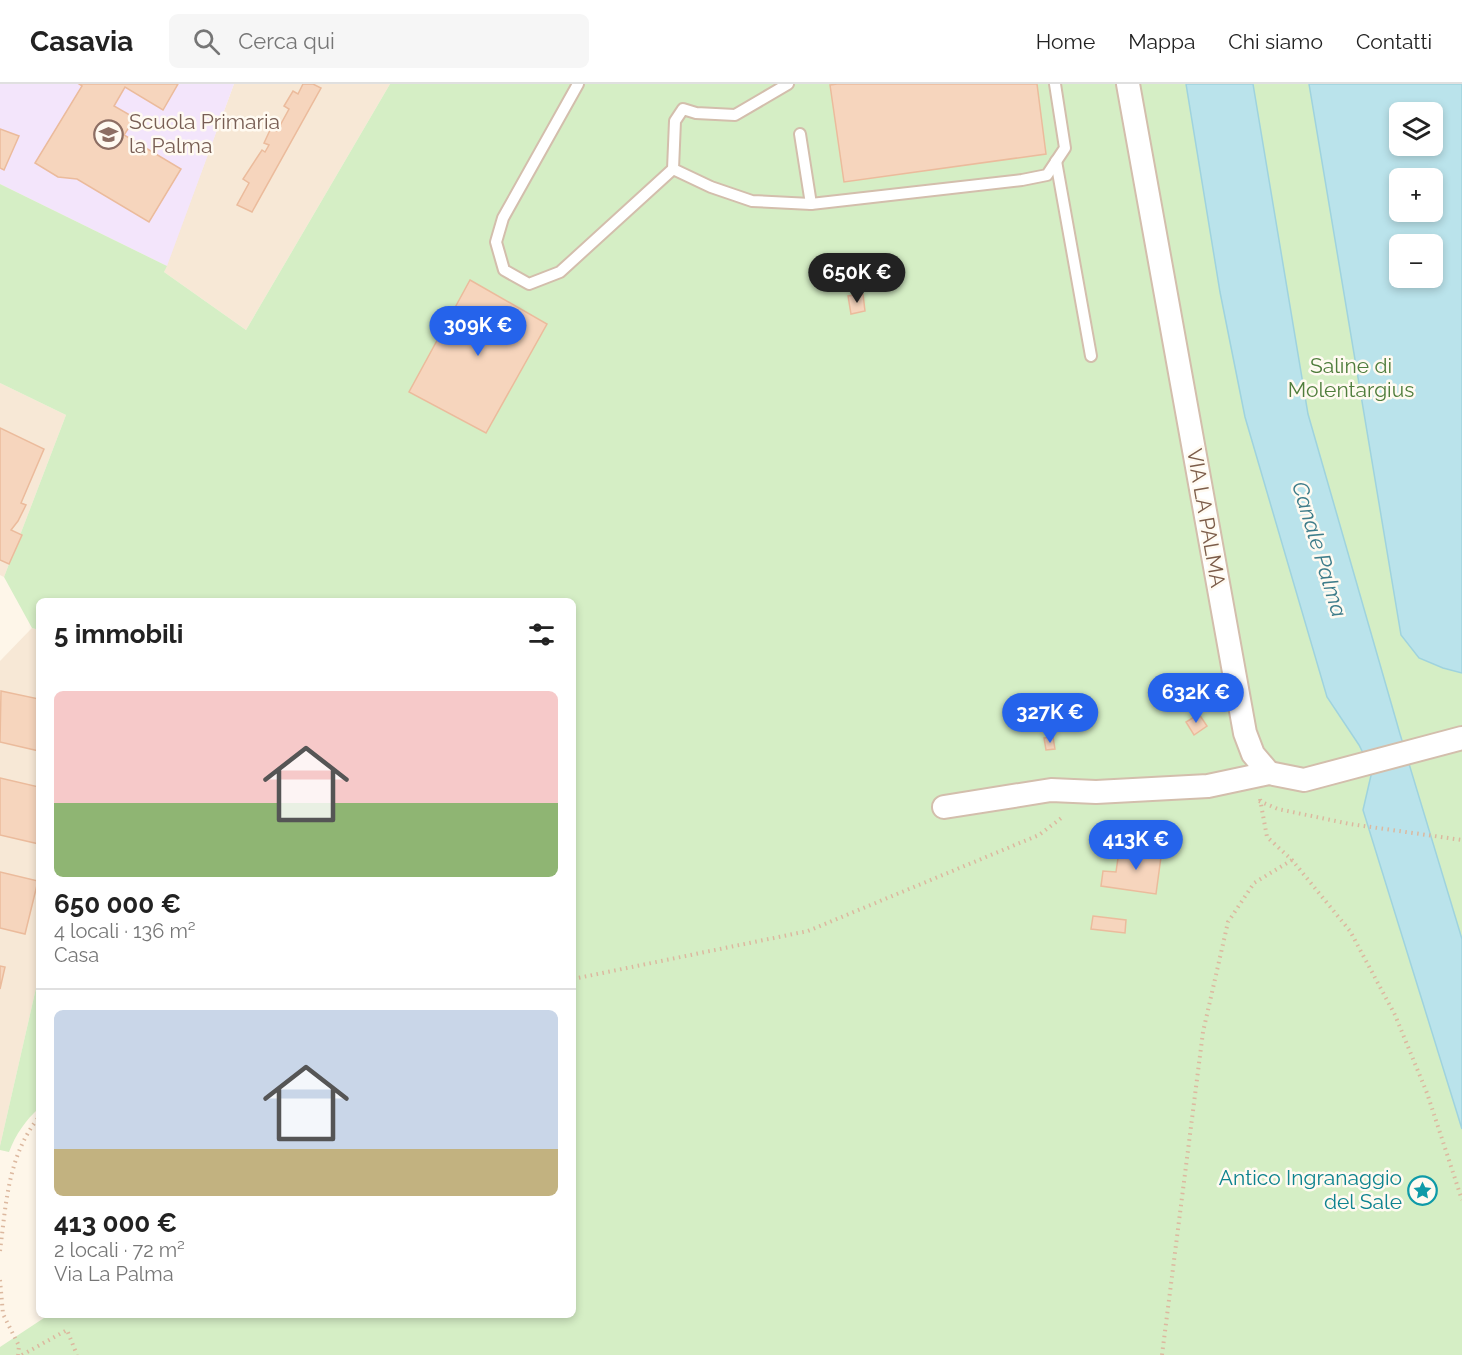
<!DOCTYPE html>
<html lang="it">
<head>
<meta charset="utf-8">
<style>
  body { margin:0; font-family:Raleway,sans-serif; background:#f6f6f6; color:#222; height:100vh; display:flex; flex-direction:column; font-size:22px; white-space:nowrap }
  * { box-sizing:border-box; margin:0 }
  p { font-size:20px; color:#767676 }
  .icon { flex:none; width:33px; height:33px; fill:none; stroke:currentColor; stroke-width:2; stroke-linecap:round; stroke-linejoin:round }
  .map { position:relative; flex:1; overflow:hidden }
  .side { position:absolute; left:36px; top:514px; width:540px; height:720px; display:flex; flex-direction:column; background:#fff; border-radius:9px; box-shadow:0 3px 9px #0003 }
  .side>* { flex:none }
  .fabs { position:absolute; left:1389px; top:18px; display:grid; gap:12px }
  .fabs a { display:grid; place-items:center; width:54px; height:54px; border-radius:9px; background:#fff; box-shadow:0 3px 9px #0003; font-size:30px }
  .price { position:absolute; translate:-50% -51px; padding:0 14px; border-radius:21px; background:#2563eb; color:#fff; font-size:20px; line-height:39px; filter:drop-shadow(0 2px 3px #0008) }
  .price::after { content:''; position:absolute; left:50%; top:36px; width:18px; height:14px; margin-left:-9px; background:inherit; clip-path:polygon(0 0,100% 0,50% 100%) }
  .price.selected { background:#222; color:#fff }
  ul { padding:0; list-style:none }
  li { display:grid; align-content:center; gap:12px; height:318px; padding:0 18px }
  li+li { border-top:2px solid #e0e0e0 }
  li span { display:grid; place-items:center; height:186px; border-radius:9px; color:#555 }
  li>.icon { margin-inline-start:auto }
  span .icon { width:108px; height:108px; fill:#fffc; stroke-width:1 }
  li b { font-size:26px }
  h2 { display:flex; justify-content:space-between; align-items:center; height:72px; padding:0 18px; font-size:26px }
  header { display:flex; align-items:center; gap:36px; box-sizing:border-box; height:84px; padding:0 30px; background:#fff; border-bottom:2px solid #e0e0e0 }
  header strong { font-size:28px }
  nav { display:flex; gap:33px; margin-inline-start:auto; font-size:21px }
  .search { width:420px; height:54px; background:#f6f6f6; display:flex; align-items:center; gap:15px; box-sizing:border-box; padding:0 21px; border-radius:9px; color:#767676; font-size:22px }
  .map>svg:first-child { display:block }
</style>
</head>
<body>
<header>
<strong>Casavia</strong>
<div class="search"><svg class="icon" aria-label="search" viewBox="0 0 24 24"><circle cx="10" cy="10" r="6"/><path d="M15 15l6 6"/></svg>Cerca qui</div>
<nav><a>Home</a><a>Mappa</a><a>Chi siamo</a><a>Contatti</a></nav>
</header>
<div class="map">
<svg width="1462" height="1271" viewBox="0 0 1462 1271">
  <rect width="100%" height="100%" fill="#fef6e9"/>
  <g fill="#f7e8d6">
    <path d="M234 0H390L246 246 164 188Z"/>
    <path d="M0 299 66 331 4 493 0 491Z"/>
    <path d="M32 544 39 546V891L0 1062V577Z"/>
  </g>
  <path fill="#f3e5fb" d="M0 0H234L167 182 0 100Z"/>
  <g fill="#d5eec5" fill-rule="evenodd">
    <path d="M390 0H1462V1271H0V1263L47 1232H573V518H39V546L32 544 4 493 66 331 0 299V100L167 182 164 188 246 246ZM1400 28H1432V62H1400ZM1400 94H1432V128H1400ZM1400 160H1432V194H1400Z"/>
    <path d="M39 891V1024C25 1037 16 1050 9 1068L0 1066V1062Z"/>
  </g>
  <g fill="#bae3eb" stroke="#9fd3de" stroke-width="1.5" fill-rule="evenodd">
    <path d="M1186 0H1253L1308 330 1400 650 1462 855V1045L1363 726 1372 687 1359 661 1327 613 1245 333 1220 208Z"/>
    <path d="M1309 0H1462V589L1443 584 1419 574 1401 551ZM1400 28H1432V62H1400ZM1400 94H1432V128H1400ZM1400 160H1432V194H1400Z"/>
  </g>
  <g fill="#f6d5bd" stroke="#ebbb9c" stroke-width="1.5">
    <path d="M79 0H178L163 26 125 3 114 22 135 34 124 51 181 85 149 138 77 95 58 93 35 79 82 2Z"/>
    <path d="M303 0H313L321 4 252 128 237 121 249 99 243 95 262 66 265 68 269 61 264 59 271 44 277 47 289 25 284 22 293 7 298 10Z"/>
    <path d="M837 0H1037L1046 70 844 98 830 1Z"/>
    <path d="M0 45 19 52 4 86 0 84Z"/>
    <path d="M470 196 547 240 486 349 409 308Z"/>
    <path d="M863 210 865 227 851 230 848 212Z"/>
    <path d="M0 344 44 365 21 419 26 421 18 437 11 446 22 451 9 480 0 476Z"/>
    <path d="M1 607 39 615V667L0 658Z"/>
    <path d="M1199 630 1207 642 1194 651 1186 638Z"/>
    <path d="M1053 653 1055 665 1046 666 1044 654Z"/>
    <path d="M0 694 39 703V760L0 751Z"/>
    <path d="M1137 764 1166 768 1165 773H1161L1156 810 1101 802 1103 787 1116 788 1119 767 1136 769Z"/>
    <path d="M0 788 38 797 25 850 0 844Z"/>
    <path d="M1093 832 1126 836 1125 849 1091 845Z"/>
    <path d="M0 882 5 883 0 905Z"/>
  </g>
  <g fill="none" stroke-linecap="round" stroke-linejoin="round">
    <defs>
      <g id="service">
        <path d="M578 0 503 134 496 158 504 186 529 200 560 188 673 85 675 37 683 25 696 29 735 31 788 0"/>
        <path d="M800 50 811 120 1022 96 1047 91 1065 64 1055 0"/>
        <path d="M1056 77 1091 272"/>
        <path d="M673 85 711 103 752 117 811 120"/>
      </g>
      <g id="minor">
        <path d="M1128 0 1245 649 1253 670 1269 689"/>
        <path d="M944 723 1051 706 1096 708 1208 702 1269 689 1304 696 1462 654"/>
      </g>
    </defs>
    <use href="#service" stroke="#d3beac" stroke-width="14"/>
    <use href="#minor" stroke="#d3beac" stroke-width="26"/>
    <g stroke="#dcb89f" stroke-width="4" stroke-dasharray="1.5 4.5" stroke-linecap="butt">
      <path d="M1260 715 1267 753 1292 776 1350 847 1395 931 1427 1009 1462 1116"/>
      <path d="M1259 717 1278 725 1350 740 1462 756"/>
      <path d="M573 895 808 847 1039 751 1064 732"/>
      <path d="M0 1167C6 1120 8 1071 39 1033"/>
      <path d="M0 1196 3 1230 19 1262 18 1271"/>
      <path d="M22 1271 67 1246 77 1271"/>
      <path d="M1162 1271 1203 948 1228 838 1254 799 1292 776"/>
    </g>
    <use href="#service" stroke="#fff" stroke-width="10"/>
    <use href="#minor" stroke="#fff" stroke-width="22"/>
  </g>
  <defs>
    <symbol id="school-ring" viewBox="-11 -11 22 22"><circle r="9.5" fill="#fffaf1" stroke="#8d6e63" stroke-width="1.5"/><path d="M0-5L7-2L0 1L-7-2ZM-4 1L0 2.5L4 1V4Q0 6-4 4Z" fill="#8d6e63"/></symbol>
    <symbol id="sight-ring" viewBox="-11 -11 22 22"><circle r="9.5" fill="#fffaf1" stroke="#0f9aa8" stroke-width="1.5"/><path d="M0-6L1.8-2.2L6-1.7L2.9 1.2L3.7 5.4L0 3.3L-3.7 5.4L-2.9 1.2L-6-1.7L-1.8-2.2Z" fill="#0f9aa8"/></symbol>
  </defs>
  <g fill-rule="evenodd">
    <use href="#school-ring" x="92" y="34" width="33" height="33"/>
    <use href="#sight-ring" x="1406" y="1090" width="33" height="33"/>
  </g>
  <g text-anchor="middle" stroke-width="5" stroke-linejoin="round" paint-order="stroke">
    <g font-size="21" fill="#785e54" stroke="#fffaf1" text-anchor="start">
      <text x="129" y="45">Scuola Primaria<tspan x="129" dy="24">la Palma</tspan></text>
    </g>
    <g font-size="21" fill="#4f7d3c" stroke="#fffaf1">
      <text x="1351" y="289">Saline di<tspan x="1351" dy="24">Molentargius</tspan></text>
    </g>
    <g font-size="21" fill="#7c5c49" stroke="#fffaf1">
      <text transform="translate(1206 434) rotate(80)" y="7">VIA LA PALMA</text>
    </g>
    <g font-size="21" fill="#0d838f" stroke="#fffaf1" text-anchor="end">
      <text x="1402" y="1101">Antico Ingranaggio<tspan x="1402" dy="24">del Sale</tspan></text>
    </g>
    <g font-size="22" font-style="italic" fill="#3d7c8a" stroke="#fffaf1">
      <text transform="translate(1320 465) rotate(73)" y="8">Canale Palma</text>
    </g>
  </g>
</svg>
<div class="fabs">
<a><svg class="icon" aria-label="layers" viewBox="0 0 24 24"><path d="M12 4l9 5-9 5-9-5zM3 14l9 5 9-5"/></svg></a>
<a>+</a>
<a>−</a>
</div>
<b class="price selected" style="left:857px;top:220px">650K €</b>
<b class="price" style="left:478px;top:273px">309K €</b>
<b class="price" style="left:1196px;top:640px">632K €</b>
<b class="price" style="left:1050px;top:660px">327K €</b>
<b class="price" style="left:1136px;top:787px">413K €</b>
<section class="side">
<h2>5 immobili<svg class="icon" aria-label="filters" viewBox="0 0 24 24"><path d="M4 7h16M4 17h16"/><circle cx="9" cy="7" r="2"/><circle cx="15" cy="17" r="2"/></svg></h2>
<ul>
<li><span style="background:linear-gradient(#f6c9c9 60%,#8fb573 0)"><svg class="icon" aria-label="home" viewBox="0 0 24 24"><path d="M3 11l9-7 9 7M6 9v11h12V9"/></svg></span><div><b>650 000 €</b><p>4 locali · 136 m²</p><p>Casa</p></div></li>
<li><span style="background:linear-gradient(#c9d6e8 75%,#c2b280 0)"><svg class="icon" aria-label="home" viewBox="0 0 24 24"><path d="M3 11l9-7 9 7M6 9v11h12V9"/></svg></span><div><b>413 000 €</b><p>2 locali · 72 m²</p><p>Via La Palma</p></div></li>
</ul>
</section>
</div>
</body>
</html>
